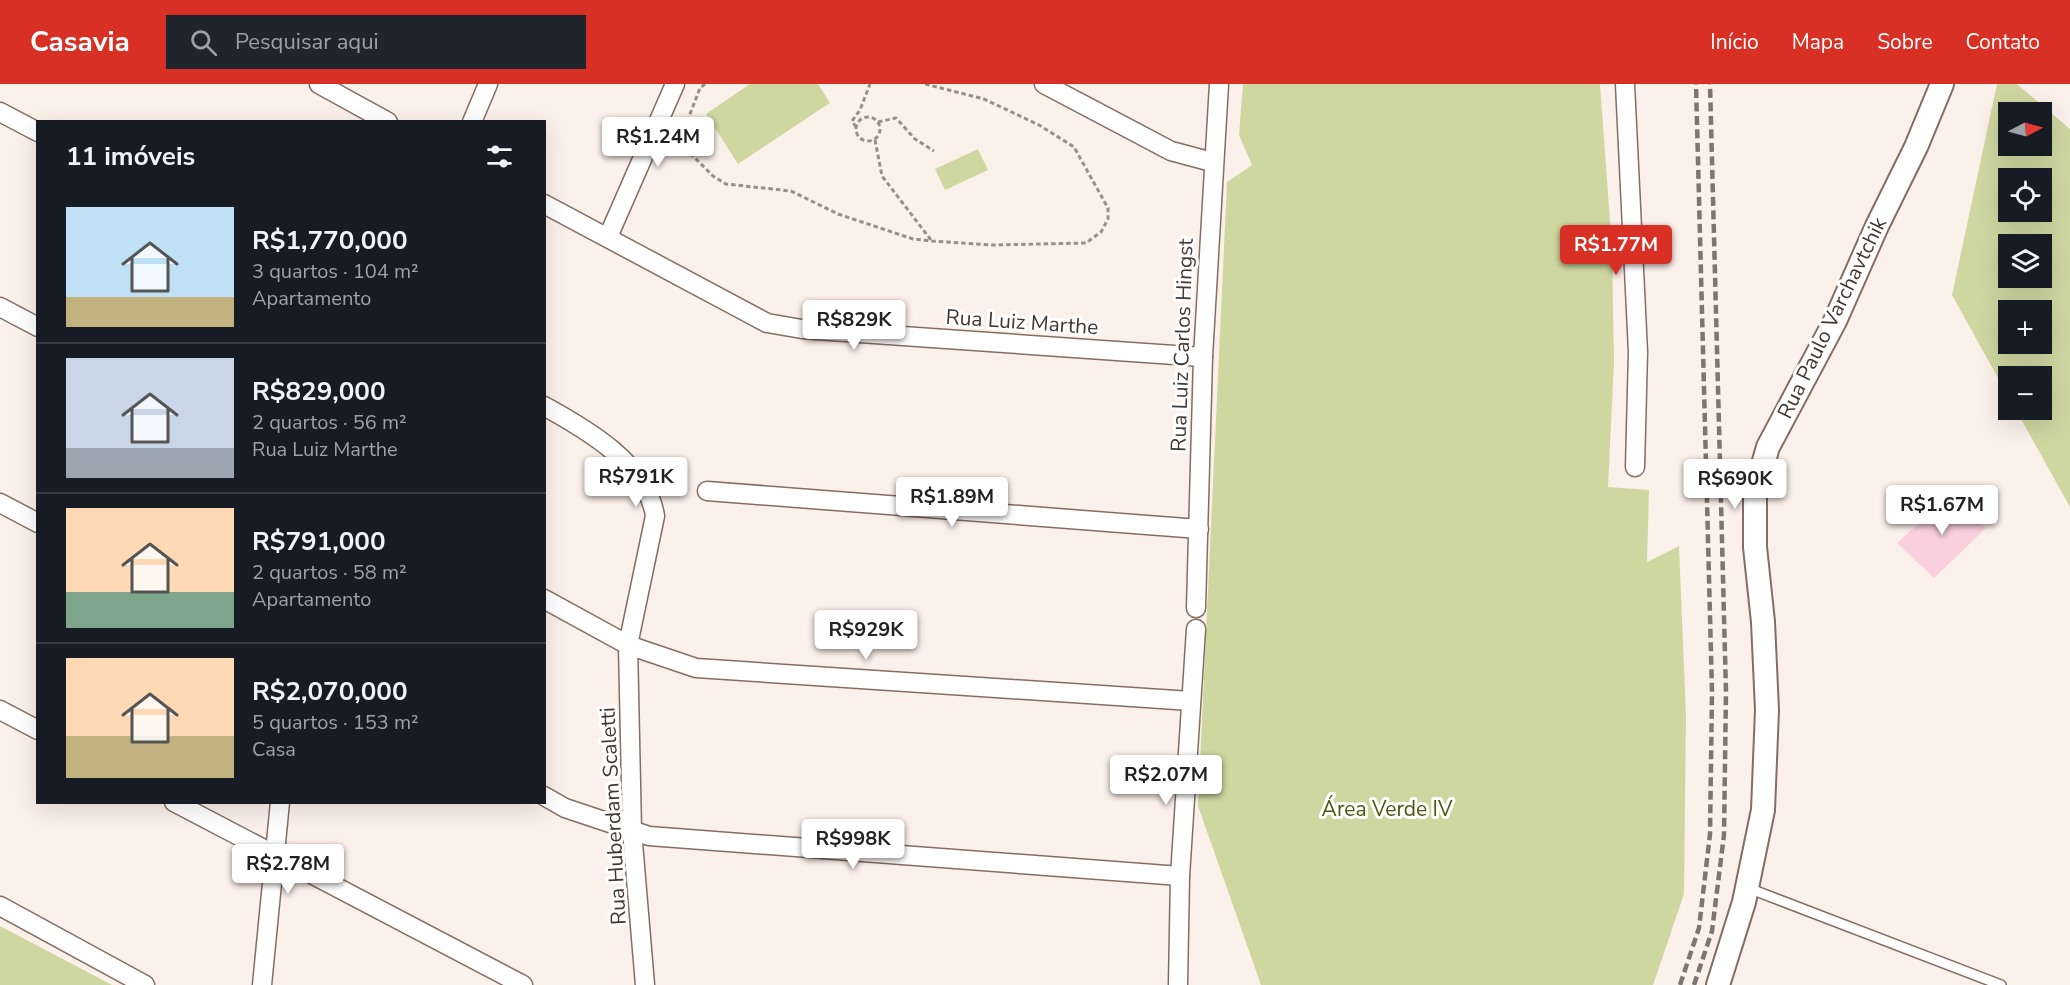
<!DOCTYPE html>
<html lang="pt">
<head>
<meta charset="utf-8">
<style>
  body { margin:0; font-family:"Nunito Sans",sans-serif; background:#20242c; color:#f1f3f6; height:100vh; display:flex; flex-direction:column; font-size:22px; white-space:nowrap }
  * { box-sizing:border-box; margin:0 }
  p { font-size:20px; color:#9ea1a6 }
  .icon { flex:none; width:33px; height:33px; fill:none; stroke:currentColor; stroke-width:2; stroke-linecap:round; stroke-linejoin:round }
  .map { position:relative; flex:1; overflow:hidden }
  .details { position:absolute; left:36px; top:36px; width:510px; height:684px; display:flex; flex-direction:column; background:#171b24; border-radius:0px; box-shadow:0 6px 24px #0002 }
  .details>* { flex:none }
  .needle { width:39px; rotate:84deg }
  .tools { position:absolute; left:1998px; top:18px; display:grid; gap:12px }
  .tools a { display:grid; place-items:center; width:54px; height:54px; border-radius:0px; background:#171b24; box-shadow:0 6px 24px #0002; font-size:30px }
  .price { position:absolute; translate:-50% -51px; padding:0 14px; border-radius:6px; background:#fff; color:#222; font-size:20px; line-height:39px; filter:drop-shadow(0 2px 3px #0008) }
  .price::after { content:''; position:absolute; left:50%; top:36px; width:18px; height:14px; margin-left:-9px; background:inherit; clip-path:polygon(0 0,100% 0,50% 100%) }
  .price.active { background:#d93025; color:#fff }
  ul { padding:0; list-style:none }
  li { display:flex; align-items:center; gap:18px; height:150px; padding:0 30px }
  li+li { border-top:2px solid #363941 }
  li span { display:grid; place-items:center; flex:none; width:168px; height:120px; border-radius:0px; color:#555 }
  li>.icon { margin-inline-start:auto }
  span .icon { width:72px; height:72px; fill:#fffc; stroke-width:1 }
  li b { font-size:26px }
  h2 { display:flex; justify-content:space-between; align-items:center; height:72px; padding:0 30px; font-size:26px }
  header { display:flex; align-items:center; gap:36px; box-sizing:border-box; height:84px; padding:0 30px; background:#d93025; color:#fff }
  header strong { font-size:28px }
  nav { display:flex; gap:33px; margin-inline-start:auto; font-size:21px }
  .search { width:420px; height:54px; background:#20242c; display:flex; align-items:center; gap:15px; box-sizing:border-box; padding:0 21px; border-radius:0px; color:#9ea1a6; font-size:22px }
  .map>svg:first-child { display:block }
</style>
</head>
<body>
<header>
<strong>Casavia</strong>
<div class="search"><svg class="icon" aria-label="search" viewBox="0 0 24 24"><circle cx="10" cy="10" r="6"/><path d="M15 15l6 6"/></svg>Pesquisar aqui</div>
<nav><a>Início</a><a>Mapa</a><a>Sobre</a><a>Contato</a></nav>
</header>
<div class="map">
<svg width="2070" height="901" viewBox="0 0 2070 901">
  <rect width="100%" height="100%" fill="#fcf0eb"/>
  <g fill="#ced7a0" fill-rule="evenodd">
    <path d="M750 0H818L830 19 738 80 706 30Z"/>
    <path d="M1243 0H1600L1612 165 1614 278 1608 403 1649 406 1647 478 1679 462 1686 631 1684 810 1653 901H1261L1198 722 1227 98 1252 81 1239 51Z"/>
    <path d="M1997 0H2017L2070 45V423L2016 326H2042V292H2008V312L1952 211ZM2042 28V62H2008V28ZM2042 94V128H2008V94ZM2008 160H2042V194H2008ZM2042 226V260H2008V226Z"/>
    <path d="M978 65 988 86 945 106 935 85Z"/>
    <path d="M0 842 112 901H0Z"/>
  </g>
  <path fill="#fad0df" d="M1951 411 1986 444 1934 494 1897 459Z"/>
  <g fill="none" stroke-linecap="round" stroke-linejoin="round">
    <defs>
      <path id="service" d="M1748 804 2001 901"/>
      <g id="minor">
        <path d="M319 0 388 38"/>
        <path d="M1044 0 1171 67 1212 78"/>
        <path d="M1625 0 1638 268 1635 383"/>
        <path d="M0 28 38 48"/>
        <path d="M472 38 488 0"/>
        <path d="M544 120 767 239 802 245 1203 273"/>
        <path d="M608 153 675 0"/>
        <path d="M0 223 38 243"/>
        <path d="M544 322C586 345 647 380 655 432L628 561 632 747 645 901"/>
        <path d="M707 407 1199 445"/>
        <path d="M0 419 38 439"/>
        <path d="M544 515 628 561 696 584 1191 617"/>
        <path d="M1196 524 1203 273 1219 0"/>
        <path d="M0 626 38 646"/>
        <path d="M544 712 565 724 649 752 1180 792"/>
        <path d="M174 718 523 901"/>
        <path d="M0 822 145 901"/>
        <path d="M262 901 280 718"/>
        <path d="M1178 901 1180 792 1196 545"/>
      </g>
      <path id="tertiary" d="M1718 901 1744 818 1763 726 1767 626 1763 538 1755 463V408L1768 363 1835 237 1877 142 1916 63 1942 0"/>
    </defs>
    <use href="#service" stroke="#866d60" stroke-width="12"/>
    <use href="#minor" stroke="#866d60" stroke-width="21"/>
    <use href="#tertiary" stroke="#866d60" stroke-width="26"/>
    <g stroke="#9a8e89" stroke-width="3" stroke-dasharray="4.5 3" stroke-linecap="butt">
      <path d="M705 0 700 4 690 30 685 45 686 56 691 70 713 92 726 100 791 107 838 130 913 155 932 157 992 161 1086 159 1101 148 1108 135V124L1074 63 1039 41 984 15 925 0"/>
      <circle cx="868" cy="45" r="12"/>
      <path d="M878 38 896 34 915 55 934 67"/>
      <path d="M856 43 852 37 860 26 870 0"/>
      <path d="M875 56 882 92 931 156"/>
    </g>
    <use href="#service" stroke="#fff" stroke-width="9"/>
    <use href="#minor" stroke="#fff" stroke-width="18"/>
    <use href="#tertiary" stroke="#fff" stroke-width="22"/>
    <g stroke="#80746f" stroke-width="4.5" stroke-dasharray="9 4.5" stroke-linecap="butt">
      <path d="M1680 901 1699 844 1710 750 1712 608 1696 0"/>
      <path d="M1694 901 1712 847 1724 751 1726 608 1710 0"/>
    </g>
  </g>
  <g text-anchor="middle" stroke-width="6" stroke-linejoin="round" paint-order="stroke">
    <g font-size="21" fill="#433732" stroke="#fff">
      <text transform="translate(1832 234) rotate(-64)" y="7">Rua Paulo Varchavtchik</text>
      <text transform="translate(1022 238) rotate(4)" y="7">Rua Luiz Marthe</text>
      <text transform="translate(1182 261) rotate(-88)" y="7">Rua Luiz Carlos Hingst</text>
      <text transform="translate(613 732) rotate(-93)" y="7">Rua Huberdam Scaletti</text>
    </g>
    <g font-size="21" fill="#505710" stroke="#fff">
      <text x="1387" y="732">Área Verde IV</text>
    </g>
  </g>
</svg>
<div class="tools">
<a><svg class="needle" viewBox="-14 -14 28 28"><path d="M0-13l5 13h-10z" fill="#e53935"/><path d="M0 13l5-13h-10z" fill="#9ea1a6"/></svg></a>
<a><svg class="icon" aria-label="locate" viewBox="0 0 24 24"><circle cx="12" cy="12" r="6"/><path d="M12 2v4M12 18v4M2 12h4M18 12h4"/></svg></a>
<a><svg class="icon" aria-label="layers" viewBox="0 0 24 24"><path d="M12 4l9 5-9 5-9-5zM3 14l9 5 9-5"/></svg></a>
<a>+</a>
<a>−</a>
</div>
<b class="price" style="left:658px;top:84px">R$1.24M</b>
<b class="price active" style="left:1616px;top:192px">R$1.77M</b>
<b class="price" style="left:854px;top:267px">R$829K</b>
<b class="price" style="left:636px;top:424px">R$791K</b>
<b class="price" style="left:1735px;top:426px">R$690K</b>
<b class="price" style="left:952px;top:444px">R$1.89M</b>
<b class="price" style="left:1942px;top:452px">R$1.67M</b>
<b class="price" style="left:866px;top:577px">R$929K</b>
<b class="price" style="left:1166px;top:722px">R$2.07M</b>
<b class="price" style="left:853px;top:786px">R$998K</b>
<b class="price" style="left:288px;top:811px">R$2.78M</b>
<section class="details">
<h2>11 imóveis<svg class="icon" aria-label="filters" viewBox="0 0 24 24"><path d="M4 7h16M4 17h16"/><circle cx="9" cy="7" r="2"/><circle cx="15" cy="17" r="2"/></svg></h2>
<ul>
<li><span style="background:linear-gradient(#bfe0f5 75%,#c2b280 0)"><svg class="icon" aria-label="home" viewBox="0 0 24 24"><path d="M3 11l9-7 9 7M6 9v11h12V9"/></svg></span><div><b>R$1,770,000</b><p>3 quartos · 104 m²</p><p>Apartamento</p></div></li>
<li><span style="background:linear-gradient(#c9d6e8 75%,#9aa5b1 0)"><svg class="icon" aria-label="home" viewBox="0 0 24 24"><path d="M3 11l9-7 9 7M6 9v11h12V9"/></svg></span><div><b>R$829,000</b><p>2 quartos · 56 m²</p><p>Rua Luiz Marthe</p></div></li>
<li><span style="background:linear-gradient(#ffd9b3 70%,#7fa58c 0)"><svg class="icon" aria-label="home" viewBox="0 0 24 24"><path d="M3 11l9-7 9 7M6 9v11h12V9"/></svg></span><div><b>R$791,000</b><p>2 quartos · 58 m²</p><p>Apartamento</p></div></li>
<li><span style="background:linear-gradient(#ffd9b3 65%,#c2b280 0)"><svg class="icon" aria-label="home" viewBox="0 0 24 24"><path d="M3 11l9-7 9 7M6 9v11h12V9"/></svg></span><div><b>R$2,070,000</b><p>5 quartos · 153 m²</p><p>Casa</p></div></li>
</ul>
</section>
</div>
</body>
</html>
